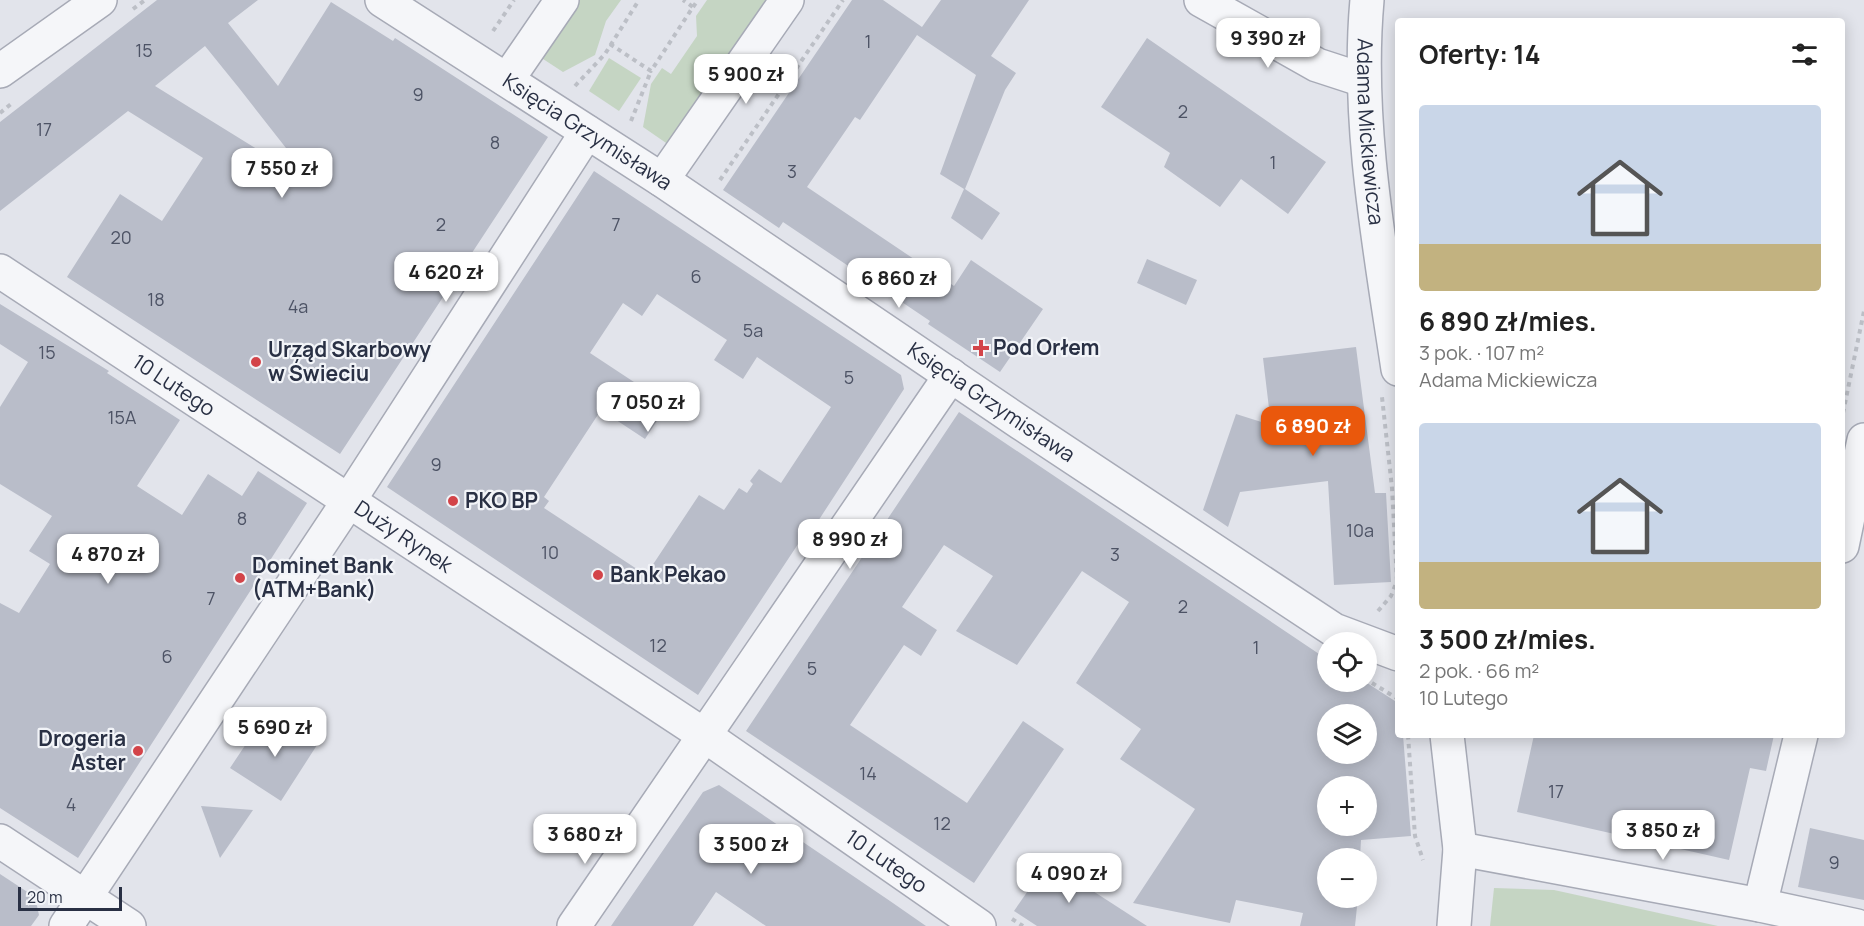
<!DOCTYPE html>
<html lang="pl">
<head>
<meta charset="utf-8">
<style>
  body { margin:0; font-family:Manrope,sans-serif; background:#f6f6f6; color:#222; height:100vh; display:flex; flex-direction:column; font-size:22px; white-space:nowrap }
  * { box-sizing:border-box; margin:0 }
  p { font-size:20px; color:#767676 }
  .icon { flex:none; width:33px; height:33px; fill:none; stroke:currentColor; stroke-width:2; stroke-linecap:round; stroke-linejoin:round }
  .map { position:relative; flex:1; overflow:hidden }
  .details { position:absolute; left:1395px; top:18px; width:450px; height:720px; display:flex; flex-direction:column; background:#fff; border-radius:6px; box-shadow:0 3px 15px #0003 }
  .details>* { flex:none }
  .controls { position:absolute; left:1317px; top:632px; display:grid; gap:12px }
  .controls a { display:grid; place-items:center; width:60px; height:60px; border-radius:50%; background:#fff; box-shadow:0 3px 15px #0003; font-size:30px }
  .scale { position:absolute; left:18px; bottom:15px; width:104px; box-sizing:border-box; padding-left:6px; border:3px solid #293044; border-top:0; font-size:16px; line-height:21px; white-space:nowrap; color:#293044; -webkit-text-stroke:4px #f2f4f8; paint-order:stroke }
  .price { position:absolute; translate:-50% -51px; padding:0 14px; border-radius:12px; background:#fff; color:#222; font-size:20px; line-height:39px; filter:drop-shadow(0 2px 3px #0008) }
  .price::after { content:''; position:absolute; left:50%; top:36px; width:18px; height:14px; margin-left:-9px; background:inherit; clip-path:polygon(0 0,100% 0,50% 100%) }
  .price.active { background:#ea580c; color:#fff }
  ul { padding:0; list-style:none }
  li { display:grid; align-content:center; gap:12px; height:318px; padding:0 24px }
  li span { display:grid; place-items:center; height:186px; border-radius:6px; color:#555 }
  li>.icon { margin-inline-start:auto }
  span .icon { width:108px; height:108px; fill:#fffc; stroke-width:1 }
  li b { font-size:26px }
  h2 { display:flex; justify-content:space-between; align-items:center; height:72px; padding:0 24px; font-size:26px }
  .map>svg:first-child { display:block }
</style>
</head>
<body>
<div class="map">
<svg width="1864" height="926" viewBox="0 0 1864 926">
  <rect width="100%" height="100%" fill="#e2e4eb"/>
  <g fill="#c5d5c3">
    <path d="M579 0H621L606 21 595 55 563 72 540 57Z"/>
    <path d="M707 0H767L669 145 643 127 651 84 662 68 671 74 697 36 696 16Z"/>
    <path d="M609 58 641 78 619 111 589 91Z"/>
    <path d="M1494 888 1554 890 1718 926H1490Z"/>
  </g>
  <g fill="#b9bdc9" fill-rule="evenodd">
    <path d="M157 0H258L228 23 278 86 331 2 393 41 395 38 548 137 340 454 67 277 120 194 162 221 203 158 128 111 0 211V122ZM205 46 239 88 315 185 155 86Z"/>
    <path d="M852 0H883L922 27 941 0H1029L991 56 1016 73 1005 90 965 189 1000 213 982 240 951 218 964 189 940 174 976 75 917 35 860 120 855 117 807 187 954 286 971 260 1043 309 1000 372 928 324 930 321 783 222 779 228 723 190Z"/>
    <path d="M1147 38 1326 162 1288 214 1241 179 1220 207 1164 167 1170 153 1101 107Z"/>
    <path d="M594 171 901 375 904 389 809 535 806 532 698 695 387 487ZM657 294 727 340 714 360 743 379 757 357 831 407 781 483 759 469 750 481 753 484 747 493 739 488 724 510 699 495 646 575 544 508 549 501 544 497 601 410 645 439 664 410 637 392 640 386 590 353 623 303 642 316Z"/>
    <path d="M1147 259 1197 280 1186 305 1137 283Z"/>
    <path d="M0 304 109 371 107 373 180 420 137 486 182 515 208 474 242 496 258 471 307 503 78 858 0 808V603L19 613 50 564 29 551 52 516 0 484V407L28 362 0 344Z"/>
    <path d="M1356 347 1375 493H1386L1391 582 1334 585 1328 481 1240 492 1228 527 1203 510 1236 414 1271 425 1263 358Z"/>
    <path d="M959 412 1328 660V681H1364L1398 703V735H1403L1411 836 1361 840 1360 858H1328V897H1358L1355 926H1300L1303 913 1236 900 1230 923 1133 903 1195 809 1120 759 1141 729 1076 683 1129 602 1082 571 1017 665 956 631 993 576 944 545 902 607 937 630 921 656 904 645 850 725 967 803 1023 721 1064 749 974 883 746 731ZM1328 714H1366V753H1328ZM1328 786H1366V825H1328Z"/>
    <path d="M274 715 317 745 281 801 230 768 248 741 254 745Z"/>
    <path d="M1534 735H1774L1766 771 1750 768 1729 860 1517 812Z"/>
    <path d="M719 785 890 901 926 926H766L716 892 693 926H611L703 792Z"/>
    <path d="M201 806 253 810 220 858Z"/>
    <path d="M1810 828 1864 840V900L1798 887Z"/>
    <path d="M1048 862 1147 926H1037L1014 911Z"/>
    <path d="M0 874 35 897 39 915 31 926H0Z"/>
  </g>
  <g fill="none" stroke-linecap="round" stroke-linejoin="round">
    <defs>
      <g id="minor">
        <path id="s1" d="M382 0 662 180 1021 423 1334 630 1398 654"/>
        <path d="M1201 0 1317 65 1363 80"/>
        <path id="s2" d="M1367 0C1356 121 1380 249 1398 369"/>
        <path d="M0 71 100 0"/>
        <path d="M507 80 562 0"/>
        <path d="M662 180 787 0"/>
        <path id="s3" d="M0 271 704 735 979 926"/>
        <path d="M1842 546 1864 440"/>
        <path d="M1447 735 1460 849 1454 926"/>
        <path d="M0 841 129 926"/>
        <path d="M1460 849 1760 905 1857 926"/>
        <path d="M1760 905 1801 735"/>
        <path d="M66 926 348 502 587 132"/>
        <path d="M574 926 951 375"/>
      </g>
    </defs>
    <use href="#minor" stroke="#a7aab6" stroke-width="36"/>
    <g stroke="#bcbfc6" stroke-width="4" stroke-dasharray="4.5 4.5" stroke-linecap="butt">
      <path d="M693 7 698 0"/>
      <path d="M133 9 145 0"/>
      <path d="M493 31 514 0"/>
      <path d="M610 44 651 71 693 7 683 0"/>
      <path d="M575 86 605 54 639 0"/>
      <path d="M0 113 11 104"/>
      <path d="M631 121 651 71"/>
      <path d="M720 180 843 0"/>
      <path d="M1843 413 1864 311"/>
      <path d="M1378 611 1391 596 1397 581 1392 488 1382 397"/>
      <path d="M1372 683 1398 699"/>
      <path d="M1408 735 1415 836 1423 860"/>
      <path d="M1012 919 1023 926"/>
    </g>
    <use href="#minor" stroke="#f5f6f9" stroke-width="33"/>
  </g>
  <g fill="#d34449" stroke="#f2f4f8" stroke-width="2">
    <path d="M978 339h6v6h6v6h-6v6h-6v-6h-6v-6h6z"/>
    <circle cx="256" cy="362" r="6"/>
    <circle cx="453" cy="501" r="6"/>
    <circle cx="598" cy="575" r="6"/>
    <circle cx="240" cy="578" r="6"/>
    <circle cx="138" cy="751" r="6"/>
  </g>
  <g text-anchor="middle" stroke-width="4.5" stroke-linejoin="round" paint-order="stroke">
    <g font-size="18" fill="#4d5365">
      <text x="868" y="48">1</text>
      <text x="144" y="57">15</text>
      <text x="418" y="101">9</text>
      <text x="1183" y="118">2</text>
      <text x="44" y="136">17</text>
      <text x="495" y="149">8</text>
      <text x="1273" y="169">1</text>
      <text x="792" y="178">3</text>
      <text x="441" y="231">2</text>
      <text x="616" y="231">7</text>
      <text x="121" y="244">20</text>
      <text x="696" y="283">6</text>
      <text x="156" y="306">18</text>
      <text x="298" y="313">4a</text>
      <text x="753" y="337">5a</text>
      <text x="47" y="359">15</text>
      <text x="849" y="384">5</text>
      <text x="122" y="424">15A</text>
      <text x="436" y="471">9</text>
      <text x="242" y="525">8</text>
      <text x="1360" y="537">10a</text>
      <text x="550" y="559">10</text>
      <text x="1115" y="561">3</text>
      <text x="211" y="605">7</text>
      <text x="1183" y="613">2</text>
      <text x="658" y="652">12</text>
      <text x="1256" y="654">1</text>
      <text x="167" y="663">6</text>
      <text x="812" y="675">5</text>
      <text x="868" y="780">14</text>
      <text x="1556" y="798">17</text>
      <text x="71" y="811">4</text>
      <text x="942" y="830">12</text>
      <text x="1834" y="869">9</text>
    </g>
    <g font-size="21" fill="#293044" stroke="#f2f4f8">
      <text dy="7" stroke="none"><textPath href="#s2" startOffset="132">Adama Mickiewicza</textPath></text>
      <text dy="7" stroke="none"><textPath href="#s1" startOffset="244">Księcia Grzymisława</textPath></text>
      <text dy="7" stroke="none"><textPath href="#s3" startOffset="208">10 Lutego</textPath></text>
      <text dy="7" stroke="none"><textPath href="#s1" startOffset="730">Księcia Grzymisława</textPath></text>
      <text dy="7" stroke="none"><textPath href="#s3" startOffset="483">Duży Rynek</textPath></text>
      <text dy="7" stroke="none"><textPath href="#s3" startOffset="1065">10 Lutego</textPath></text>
    </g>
    <g font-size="21" font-weight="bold" fill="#293044" stroke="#f2f4f8" text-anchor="start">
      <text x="993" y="355">Pod Orłem</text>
      <text x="268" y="357">Urząd Skarbowy<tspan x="268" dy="24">w Świeciu</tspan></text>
      <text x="465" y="508">PKO BP</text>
      <text x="252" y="573">Dominet Bank<tspan x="252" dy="24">(ATM+Bank)</tspan></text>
      <text x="610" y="582">Bank Pekao</text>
      <text x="126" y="746" text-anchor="end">Drogeria<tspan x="126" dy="24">Aster</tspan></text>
    </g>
  </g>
</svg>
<div class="controls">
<a><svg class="icon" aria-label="locate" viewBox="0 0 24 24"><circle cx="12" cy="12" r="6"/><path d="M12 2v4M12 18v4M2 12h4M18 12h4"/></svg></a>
<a><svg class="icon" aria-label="layers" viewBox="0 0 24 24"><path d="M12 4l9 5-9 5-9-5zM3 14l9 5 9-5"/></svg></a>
<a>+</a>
<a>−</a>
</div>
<div class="scale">20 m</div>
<b class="price" style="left:1268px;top:69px">9 390 zł</b>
<b class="price" style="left:746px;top:105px">5 900 zł</b>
<b class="price" style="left:282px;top:199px">7 550 zł</b>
<b class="price" style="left:446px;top:303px">4 620 zł</b>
<b class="price" style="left:899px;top:309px">6 860 zł</b>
<b class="price" style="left:648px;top:433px">7 050 zł</b>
<b class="price active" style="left:1313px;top:457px">6 890 zł</b>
<b class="price" style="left:850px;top:570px">8 990 zł</b>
<b class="price" style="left:108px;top:585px">4 870 zł</b>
<b class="price" style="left:275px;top:758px">5 690 zł</b>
<b class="price" style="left:1663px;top:861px">3 850 zł</b>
<b class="price" style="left:585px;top:865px">3 680 zł</b>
<b class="price" style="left:751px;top:875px">3 500 zł</b>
<b class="price" style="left:1069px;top:904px">4 090 zł</b>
<section class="details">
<h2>Oferty: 14<svg class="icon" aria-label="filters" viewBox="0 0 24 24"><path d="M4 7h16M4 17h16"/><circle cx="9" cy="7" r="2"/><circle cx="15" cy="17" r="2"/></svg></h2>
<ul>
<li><span style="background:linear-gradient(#c9d6e8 75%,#c2b280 0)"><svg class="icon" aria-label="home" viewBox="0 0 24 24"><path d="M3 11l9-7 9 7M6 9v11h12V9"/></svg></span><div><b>6 890 zł/mies.</b><p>3 pok. · 107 m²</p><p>Adama Mickiewicza</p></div></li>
<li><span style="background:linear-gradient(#c9d6e8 75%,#c2b280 0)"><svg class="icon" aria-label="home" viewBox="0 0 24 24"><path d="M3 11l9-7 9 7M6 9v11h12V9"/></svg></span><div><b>3 500 zł/mies.</b><p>2 pok. · 66 m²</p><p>10 Lutego</p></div></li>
</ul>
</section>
</div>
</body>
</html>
